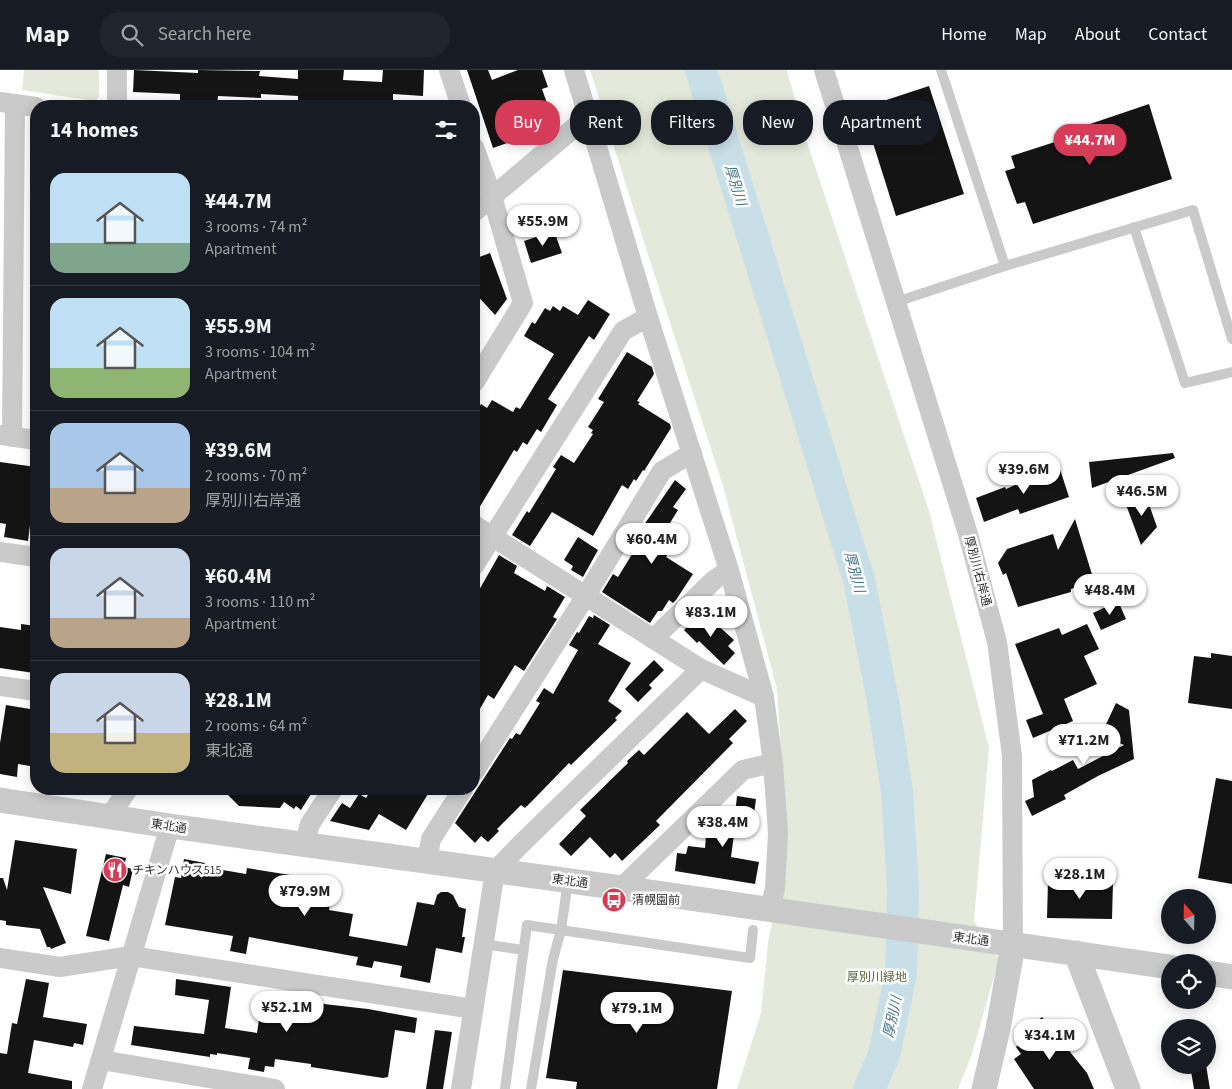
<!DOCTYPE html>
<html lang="en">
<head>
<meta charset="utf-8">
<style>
  body { margin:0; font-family:"Source Sans 3","Noto Sans JP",sans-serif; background:#20242c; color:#f1f3f6; height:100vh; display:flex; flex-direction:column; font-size:19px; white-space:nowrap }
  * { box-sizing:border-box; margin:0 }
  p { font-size:16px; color:#9ea1a6 }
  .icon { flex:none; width:28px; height:28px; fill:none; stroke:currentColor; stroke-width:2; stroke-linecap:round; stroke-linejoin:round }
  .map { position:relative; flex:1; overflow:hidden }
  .sheet { position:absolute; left:30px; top:30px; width:450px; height:695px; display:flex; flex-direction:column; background:#171b24; border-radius:20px; box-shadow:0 2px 12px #0003 }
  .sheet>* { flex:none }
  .banner { position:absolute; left:495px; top:30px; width:475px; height:45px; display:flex; gap:10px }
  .needle { width:32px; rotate:340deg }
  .tools { position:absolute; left:1161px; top:819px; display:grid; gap:10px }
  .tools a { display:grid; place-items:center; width:55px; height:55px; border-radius:50%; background:#171b24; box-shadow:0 2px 12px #0003; font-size:25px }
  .price { position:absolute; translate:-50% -42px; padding:0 11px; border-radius:18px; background:#fff; color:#222; font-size:16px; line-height:32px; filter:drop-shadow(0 1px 2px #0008) }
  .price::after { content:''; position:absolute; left:50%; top:30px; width:15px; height:11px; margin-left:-8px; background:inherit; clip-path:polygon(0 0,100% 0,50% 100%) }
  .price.on { background:#d63c58; color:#fff }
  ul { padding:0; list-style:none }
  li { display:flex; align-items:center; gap:15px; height:125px; padding:0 20px }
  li+li { border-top:1px solid #363941 }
  li span { display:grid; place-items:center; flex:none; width:140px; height:100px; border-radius:15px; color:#555 }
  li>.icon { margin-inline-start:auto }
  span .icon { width:60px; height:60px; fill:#fffc; stroke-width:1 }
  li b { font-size:21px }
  h2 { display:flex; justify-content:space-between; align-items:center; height:60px; padding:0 20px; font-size:21px }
  .tag { padding:0 18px; border-radius:20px; background:#171b24; box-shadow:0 2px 12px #0003; font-size:18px; line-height:45px }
  .tag.on { background:#d63c58; color:#fff }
  header { display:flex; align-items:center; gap:30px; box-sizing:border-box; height:70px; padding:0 25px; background:#171b24; border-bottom:1px solid #363941 }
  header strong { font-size:24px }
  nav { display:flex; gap:28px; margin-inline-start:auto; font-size:18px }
  .search { width:350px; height:45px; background:#20242c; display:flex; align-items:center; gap:12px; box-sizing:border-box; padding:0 18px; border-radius:20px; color:#9ea1a6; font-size:19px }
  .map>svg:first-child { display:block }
</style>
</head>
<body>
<header>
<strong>Map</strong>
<div class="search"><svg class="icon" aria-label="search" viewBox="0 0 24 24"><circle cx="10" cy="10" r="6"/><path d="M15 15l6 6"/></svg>Search here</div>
<nav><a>Home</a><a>Map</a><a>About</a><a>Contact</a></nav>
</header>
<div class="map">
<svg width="1232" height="1019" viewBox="0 0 1232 1019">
  <rect width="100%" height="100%" fill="#fff"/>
  <g fill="#e4e9db">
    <path d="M24 0H99V27L95 31 22 20Z"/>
    <path d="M590 0H787L804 63 929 441 989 678 974 851 999 889 971 987 958 1019H737L761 943 768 873 787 778 777 619 723 416 642 166Z"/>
  </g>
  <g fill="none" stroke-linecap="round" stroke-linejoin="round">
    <path stroke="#c8dfe8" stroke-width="32" d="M701 0 859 510 883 631 897 722 903 820 901 904 884 985 869 1019"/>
  </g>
  <g fill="#141414">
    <path d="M134 0 198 3V0L260 1 259 6 298 9V0H344L343 10 382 12 383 0H424L423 26 393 24V35L353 32 352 36 298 34V26L261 24V28L218 26 217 36H180V24L133 22Z"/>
    <path d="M467 0H488L492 10 518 0H542L548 17 542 19 553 50 522 61 524 67 493 78Z"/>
    <path d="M929 16 964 124 896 146 862 38Z"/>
    <path d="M1149 34 1172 109 1033 154 1025 132 1017 134 1005 101 1015 98 1011 86 1092 60 1090 54Z"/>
    <path d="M554 161 562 183 531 193 524 171Z"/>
    <path d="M490 183 507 229 495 245 474 222V189Z"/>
    <path d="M588 230 610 244 594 270 589 266 548 329 557 335 541 362 537 359 527 375 523 372 517 382 514 380 476 443H474V346L481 334 487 338 492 330 513 342 516 337 520 339 554 284 524 266 532 252 535 254 545 238 550 241 553 236 560 241 563 236 578 245Z"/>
    <path d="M627 282 652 297 654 304 637 331 640 332 638 334 670 354 671 358 644 401 643 400 636 411 634 409 628 419 622 415 593 466 552 442 530 476 512 465 527 441 529 443 556 399 553 397 561 385 574 393 593 364 591 363 593 360 588 357 604 332 598 329Z"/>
    <path d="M1173 383 1175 388 1092 418 1089 392Z"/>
    <path d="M0 392 36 397V456L30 455 28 471 4 467 6 454 0 453Z"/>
    <path d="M1059 396 1069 427 1020 444 1018 439 984 452 976 428 1005 417 1006 419Z"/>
    <path d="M675 410 686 419 673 437 678 440 665 461 677 469 666 487 693 504 676 530 673 533 669 530 662 541H658L650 553 602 522 613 504 618 507 639 473 635 470 637 465Z"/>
    <path d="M1145 423 1157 457 1141 475 1125 432Z"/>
    <path d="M1075 449 1094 511 1071 519V522L1018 537 1006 503 1003 505 998 493 1007 479 1053 464 1058 480Z"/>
    <path d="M578 467 598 480 583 507 571 500 573 496 564 490Z"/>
    <path d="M499 485 517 496 514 503 545 521 547 516 565 527 553 547 557 549 524 601 515 595 494 629 488 625 474 649V529Z"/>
    <path d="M1118 531 1126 549 1101 560 1093 543Z"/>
    <path d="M703 542 734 570 728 576 735 583 724 595 699 571 697 573 684 560Z"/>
    <path d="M594 545 610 555 598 574 631 593 608 631 622 641 615 648 617 650 571 695 569 693 537 726 525 738 521 735 497 759 499 761 488 772 481 766 475 773 455 753 510 668 512 669 516 663 520 665 540 633 536 631 544 618 553 624 578 580 569 575 577 562 579 563 589 546 593 548Z"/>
    <path d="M21 554 36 556V600L35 599 34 603 0 598V557L21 560Z"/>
    <path d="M1087 554 1099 579 1084 586 1097 614 1064 629 1073 651 1033 668 1026 650 1043 644 1015 574 1059 558 1062 565Z"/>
    <path d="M1211 583 1232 586V639L1188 633 1194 586 1211 588Z"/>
    <path d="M654 590 664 600 649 615 652 618 638 632 625 619Z"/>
    <path d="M1116 633 1129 640 1134 689 1098 706 1064 725 1066 729 1032 746 1025 731 1034 727 1032 710 1051 700 1052 701 1073 690 1078 699 1124 675 1101 665Z"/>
    <path d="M6 635 36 640V697L18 694 17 707 0 704V673Z"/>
    <path d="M735 639 747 651 729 669 733 673 656 751 660 755 622 791 615 783 610 788 590 767 571 786 559 774 586 746 580 740 628 693 627 691 639 680 644 685 687 642 709 664Z"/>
    <path d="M1216 708 1232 711V814L1198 808Z"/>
    <path d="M222 719H303L311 724 301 740 296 736 294 739 284 732 280 738 239 736Z"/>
    <path d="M372 719H431L406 760 379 744 369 760 330 751 342 733 350 738 359 724 366 728Z"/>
    <path d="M737 726 756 729 754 744H756L754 760 735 757 731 787 759 792 755 814 675 801 677 783 686 784 688 776 705 778 706 766H711L713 750H719L720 743 735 745Z"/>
    <path d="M15 770 77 779 71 824 43 817 66 873 51 879 50 877H47L40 859 6 855V851L0 850V808H3L7 820Z"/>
    <path d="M106 784 126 788 124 797 133 799 129 817 123 815 109 871 86 866Z"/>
    <path d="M184 789 205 793V797L246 804 247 798 334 812 329 840 353 844 349 866 407 876 417 832 434 835 437 825 441 822H448L453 825 459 837 466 839 462 867H465L462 883 436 878 430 913 400 907 402 896 374 891 372 898 356 895 358 887 249 867 246 884 230 881 233 866 165 855 175 807 181 808Z"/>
    <path d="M1048 811 1113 812 1112 849 1047 848Z"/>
    <path d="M563 900 732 921 717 1019H576L577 1012 546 1008Z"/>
    <path d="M26 909 49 913 43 947 87 954 83 975 74 973 73 977 34 970 28 1003 72 1011V1019H0V983L7 984 12 953 17 954Z"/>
    <path d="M176 909 231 917 225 958 257 963 263 922 295 926 296 924 316 927 315 933 368 939 417 948 415 963 395 960 388 1007 383 1008 311 997V994L275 989 274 997 265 996 264 1002 248 999 250 988 217 983V985L210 984V987L131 975 134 956 204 964 209 930 175 925Z"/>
    <path d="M1042 947 1087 1003 1094 1019H1034L1014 989 1021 984 1016 977 1030 965 1026 960Z"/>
    <path d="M435 960 452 962 443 1019H426Z"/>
    <path d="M1190 995H1206L1210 1019H1194Z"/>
  </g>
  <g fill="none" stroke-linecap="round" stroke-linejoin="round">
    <g stroke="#cacaca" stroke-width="10">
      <path d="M941 0 1005 196"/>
      <path d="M1134 157 1185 313 1232 302"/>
      <path d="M896 232 1005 196 1193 140 1232 269"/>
      <path d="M484 874 523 880"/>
      <path d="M505 1019 527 855 750 888 753 860"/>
      <path d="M531 1019 553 889 561 860 568 811"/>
    </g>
    <g stroke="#cacaca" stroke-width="20">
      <path d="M449 0 461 36"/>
      <path d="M574 0 648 247 729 500 764 627 773 693 778 763 775 818 770 840"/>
      <path d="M824 0 968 464 997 572 1012 686 1013 875"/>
      <path d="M0 32 36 37"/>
      <path d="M117 36V0"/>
      <path d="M474 77 492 126 523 233 474 313"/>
      <path d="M474 142 575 57 589 50"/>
      <path d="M0 365 36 370"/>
      <path d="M12 367 15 34"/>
      <path d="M474 455 701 599 764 627"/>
      <path d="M0 482 36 487"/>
      <path d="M474 496 623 261 648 247"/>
      <path d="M653 569 714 510 729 500"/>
      <path d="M0 616 36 621"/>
      <path d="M474 702 585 527 662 401 692 383"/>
      <path d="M110 746 128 719"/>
      <path d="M304 775 310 754 333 719"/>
      <path d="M427 791 431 769 463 719"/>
      <path d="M621 818 743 700 773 693"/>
      <path d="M0 888 60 897 131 886 473 939"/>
      <path d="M101 990 275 1019"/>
      <path d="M92 1019 170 756"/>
      <path d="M461 1019 495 801 520 775 701 599"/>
    </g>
    <g stroke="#cacaca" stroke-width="25">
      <path d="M0 730 170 756 621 818 1170 897"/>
      <path d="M1076 883 1128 1019"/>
      <path d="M1208 903 1232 907"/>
      <path d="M984 1019 998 959 1013 875"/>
    </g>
  </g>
  <defs>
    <symbol id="restaurant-disc" viewBox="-11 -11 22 22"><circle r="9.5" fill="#d63c58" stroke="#fff"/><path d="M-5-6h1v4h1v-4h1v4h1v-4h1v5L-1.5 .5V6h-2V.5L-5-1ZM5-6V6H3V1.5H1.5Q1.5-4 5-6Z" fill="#fff"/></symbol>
    <symbol id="bus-disc" viewBox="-11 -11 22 22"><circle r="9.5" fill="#d63c58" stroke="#fff"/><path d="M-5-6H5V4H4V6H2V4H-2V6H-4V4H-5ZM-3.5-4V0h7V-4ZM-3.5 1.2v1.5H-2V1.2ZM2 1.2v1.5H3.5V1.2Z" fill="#fff"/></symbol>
  </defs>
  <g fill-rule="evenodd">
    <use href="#restaurant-disc" x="101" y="786" width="28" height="28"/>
    <use href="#bus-disc" x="600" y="816" width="28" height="28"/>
  </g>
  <g text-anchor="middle" stroke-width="5" stroke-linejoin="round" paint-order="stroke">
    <g font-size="12" fill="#2d2d2d" stroke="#fff">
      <text transform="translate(978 501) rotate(75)" y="4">厚別川右岸通</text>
      <text transform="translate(169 756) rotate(9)" y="4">東北通</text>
      <text transform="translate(570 811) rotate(8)" y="4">東北通</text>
      <text transform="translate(971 869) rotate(8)" y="4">東北通</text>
    </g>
    <g font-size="12" fill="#2d2d2d" stroke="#fff" text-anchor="start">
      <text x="132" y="804">チキンハウス515</text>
      <text x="632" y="834">清幌園前</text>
    </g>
    <g font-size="12" fill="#54643e" stroke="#fff">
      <text x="877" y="911">厚別川緑地</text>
    </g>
    <g font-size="14" font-style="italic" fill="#427488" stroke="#fff">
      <text transform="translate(736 115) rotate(73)" y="5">厚別川</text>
      <text transform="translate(855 502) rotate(75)" y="5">厚別川</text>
      <text transform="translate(892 947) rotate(-78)" y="5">厚別川</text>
    </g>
  </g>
</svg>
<div class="tools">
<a><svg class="needle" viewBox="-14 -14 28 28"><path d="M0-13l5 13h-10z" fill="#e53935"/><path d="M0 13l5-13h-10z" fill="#9ea1a6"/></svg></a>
<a><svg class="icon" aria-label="locate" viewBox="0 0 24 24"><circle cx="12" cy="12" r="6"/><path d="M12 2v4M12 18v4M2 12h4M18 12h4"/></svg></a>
<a><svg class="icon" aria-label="layers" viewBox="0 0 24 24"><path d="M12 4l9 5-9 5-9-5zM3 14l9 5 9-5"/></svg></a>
</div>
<b class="price on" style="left:1090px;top:96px">¥44.7M</b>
<b class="price" style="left:543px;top:177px">¥55.9M</b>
<b class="price" style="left:1024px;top:425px">¥39.6M</b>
<b class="price" style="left:1142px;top:447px">¥46.5M</b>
<b class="price" style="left:652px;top:495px">¥60.4M</b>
<b class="price" style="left:1110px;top:546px">¥48.4M</b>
<b class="price" style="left:711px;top:568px">¥83.1M</b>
<b class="price" style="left:1084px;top:696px">¥71.2M</b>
<b class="price" style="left:723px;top:778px">¥38.4M</b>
<b class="price" style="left:1080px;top:830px">¥28.1M</b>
<b class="price" style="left:305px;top:847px">¥79.9M</b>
<b class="price" style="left:287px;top:963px">¥52.1M</b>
<b class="price" style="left:637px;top:964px">¥79.1M</b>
<b class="price" style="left:1050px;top:991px">¥34.1M</b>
<div class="banner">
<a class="tag on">Buy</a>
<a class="tag">Rent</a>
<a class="tag">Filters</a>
<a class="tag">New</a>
<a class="tag">Apartment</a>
</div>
<section class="sheet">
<h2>14 homes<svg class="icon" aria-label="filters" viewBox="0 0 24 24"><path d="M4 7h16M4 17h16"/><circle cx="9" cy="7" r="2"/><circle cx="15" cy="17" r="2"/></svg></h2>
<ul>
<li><span style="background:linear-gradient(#bfe0f5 70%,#7fa58c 0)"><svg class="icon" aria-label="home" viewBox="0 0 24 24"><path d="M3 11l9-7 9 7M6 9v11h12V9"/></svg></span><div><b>¥44.7M</b><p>3 rooms · 74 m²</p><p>Apartment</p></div></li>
<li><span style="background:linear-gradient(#bfe0f5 70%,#8fb573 0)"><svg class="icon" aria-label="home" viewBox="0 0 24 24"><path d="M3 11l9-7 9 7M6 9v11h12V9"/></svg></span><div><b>¥55.9M</b><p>3 rooms · 104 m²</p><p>Apartment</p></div></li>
<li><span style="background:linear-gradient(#a9c7e8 65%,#b9a48a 0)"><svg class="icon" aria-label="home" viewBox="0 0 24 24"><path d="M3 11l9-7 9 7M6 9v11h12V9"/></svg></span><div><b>¥39.6M</b><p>2 rooms · 70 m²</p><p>厚別川右岸通</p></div></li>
<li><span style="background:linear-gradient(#c9d6e8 70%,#b9a48a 0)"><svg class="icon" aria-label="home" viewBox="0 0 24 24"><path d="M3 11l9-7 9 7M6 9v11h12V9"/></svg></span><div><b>¥60.4M</b><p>3 rooms · 110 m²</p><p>Apartment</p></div></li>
<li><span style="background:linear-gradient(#c9d6e8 60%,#c2b280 0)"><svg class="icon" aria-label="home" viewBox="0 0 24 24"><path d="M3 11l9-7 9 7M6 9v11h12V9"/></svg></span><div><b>¥28.1M</b><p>2 rooms · 64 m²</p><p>東北通</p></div></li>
</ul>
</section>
</div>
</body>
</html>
